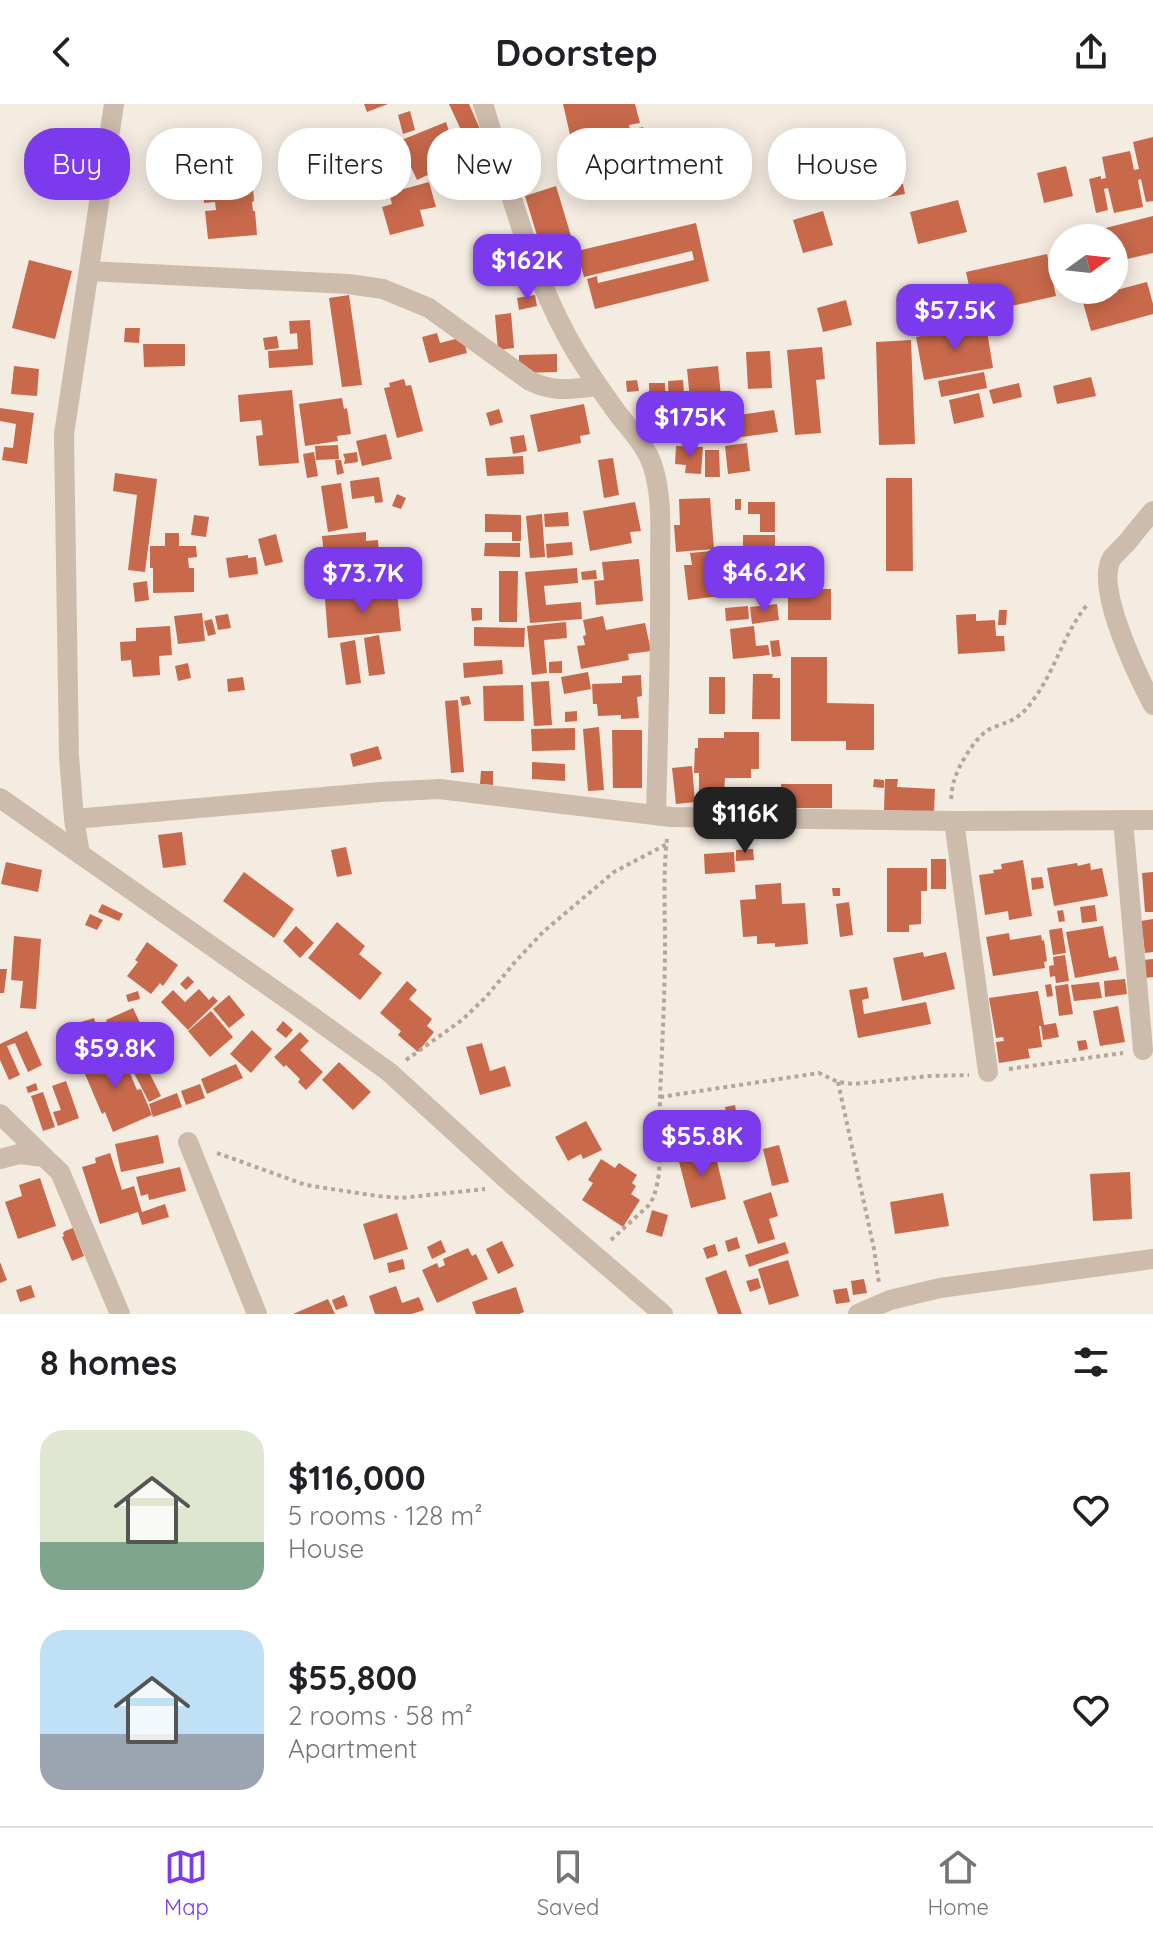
<!DOCTYPE html>
<html lang="en">
<head>
<meta charset="utf-8">
<style>
  body { margin:0; font-family:Quicksand,sans-serif; background:#f2f2f2; color:#202124; height:100vh; display:flex; flex-direction:column; font-size:30px; white-space:nowrap }
  * { box-sizing:border-box; margin:0 }
  p { font-size:26px; color:#757577 }
  .icon { flex:none; width:44px; height:44px; fill:none; stroke:currentColor; stroke-width:2; stroke-linecap:round; stroke-linejoin:round }
  .map { position:relative; height:1210px; overflow:hidden }
  .sheet { display:flex; flex-direction:column; background:#fff; flex:1 }
  .sheet>* { flex:none }
  .guide { position:absolute; left:24px; top:24px; width:1106px; height:72px; display:flex; gap:16px }
  .needle { width:52px; rotate:75deg }
  .controls { position:absolute; left:1048px; top:120px; display:grid; gap:16px }
  .controls a { display:grid; place-items:center; width:80px; height:80px; border-radius:50%; background:#fff; box-shadow:0 4px 20px #0003; font-size:40px }
  .price { position:absolute; translate:-50% -68px; padding:0 18px; border-radius:16px; background:#7c3aed; color:#fff; font-size:26px; line-height:52px; filter:drop-shadow(0 2px 4px #0008) }
  .price::after { content:''; position:absolute; left:50%; top:48px; width:24px; height:18px; margin-left:-12px; background:inherit; clip-path:polygon(0 0,100% 0,50% 100%) }
  .price.active { background:#222; color:#fff }
  ul { padding:0; list-style:none }
  li { display:flex; align-items:center; gap:24px; height:200px; padding:0 40px }
  li span { display:grid; place-items:center; flex:none; width:224px; height:160px; border-radius:24px; color:#555 }
  li>.icon { margin-inline-start:auto }
  span .icon { width:96px; height:96px; fill:#fffc; stroke-width:1 }
  li b { font-size:34px }
  h2 { display:flex; justify-content:space-between; align-items:center; height:96px; padding:0 40px; font-size:34px }
  .tag { padding:0 28px; border-radius:32px; background:#fff; box-shadow:0 4px 20px #0003; font-size:28px; line-height:72px }
  .tag.active { background:#7c3aed; color:#fff }
  header { display:flex; justify-content:space-between; align-items:center; height:104px; padding:0 40px; background:#fff; font-size:36px; font-weight:700 }
  .menu { display:flex; justify-content:space-around; align-items:center; height:112px; border-top:2px solid #e0e0e0; background:#fff; font-size:22px; color:#757577 }
  .menu a { display:grid; justify-items:center; gap:4px }
  .menu .active { color:#7c3aed }
  .map>svg:first-child { display:block }
</style>
</head>
<body>
<header><svg class="icon" aria-label="back" viewBox="0 0 24 24"><path d="M15 5l-7 7 7 7"/></svg>Doorstep<svg class="icon" aria-label="share" viewBox="0 0 24 24"><path d="M12 15V3M7 8l5-5 5 5M5 13v7h14v-7"/></svg></header>
<div class="map">
<svg width="1153" height="1210" viewBox="0 0 1153 1210">
  <rect width="100%" height="100%" fill="#f4ebe1"/>
  <g fill="#c8694b">
    <path d="M364 0H388L367 8Z"/>
    <path d="M449 0H469L483 32 467 39Z"/>
    <path d="M563 0H635L640 19 629 21 635 50 653 46 657 61 584 79 580 63 614 55 607 27 571 35Z"/>
    <path d="M410 7 415 26 403 30 398 11Z"/>
    <path d="M446 18 455 46 461 43 466 53 417 76 399 37Z"/>
    <path d="M643 23 647 42 638 44 634 25Z"/>
    <path d="M1153 33V97L1146 98 1141 75 1138 76 1143 103 1114 109 1108 84 1104 85 1108 106 1096 109 1089 75 1101 72V75L1106 74 1102 53 1130 47 1134 66 1139 65 1133 38Z"/>
    <path d="M1066 62 1073 92 1044 99 1037 69Z"/>
    <path d="M252 71 254 97 252 98 253 107H255L257 131 208 135 205 107 216 106 215 98 204 99 202 76Z"/>
    <path d="M429 78 436 103 420 106 424 122 390 131 382 103 392 100 389 89Z"/>
    <path d="M903 80 905 90 888 93 886 83Z"/>
    <path d="M556 82 577 152 546 161 525 92Z"/>
    <path d="M958 96 967 128 918 140 910 108Z"/>
    <path d="M823 107 833 141 803 149 793 116Z"/>
    <path d="M1153 112V149L1114 158V134H1066Z"/>
    <path d="M696 119 709 177 595 205 587 175 597 172 598 179 694 156 692 147 584 173 577 147Z"/>
    <path d="M1047 150 1056 192 975 210 966 168Z"/>
    <path d="M29 156 72 167 55 235 12 224Z"/>
    <path d="M1147 178 1153 200V210L1091 227 1082 195Z"/>
    <path d="M349 191 362 281 342 283 329 194Z"/>
    <path d="M535 191 537 202 519 206 517 194Z"/>
    <path d="M846 196 852 221 823 228 817 204Z"/>
    <path d="M511 209 514 244 498 246 495 211Z"/>
    <path d="M310 216 313 261 269 264 268 247 298 245 297 229 290 230 289 217Z"/>
    <path d="M986 221 993 264 924 276 916 233Z"/>
    <path d="M125 224H140L139 239 124 238Z"/>
    <path d="M437 229 440 239 463 233 467 249 429 259 422 233Z"/>
    <path d="M277 232 279 244 265 246 263 234Z"/>
    <path d="M911 236 915 340 879 341 876 238Z"/>
    <path d="M143 240H185V262L144 263Z"/>
    <path d="M822 243 825 275 816 276 821 329 795 331 787 246Z"/>
    <path d="M770 247 772 284 748 285 746 248Z"/>
    <path d="M557 250V268L519 269V251Z"/>
    <path d="M14 262 39 265 37 292 11 290Z"/>
    <path d="M718 262 723 312 692 315 687 265Z"/>
    <path d="M984 268 987 284 941 293 938 277Z"/>
    <path d="M1091 273 1096 292 1057 300 1053 282Z"/>
    <path d="M404 275 406 282 411 281 423 327 397 334 384 284 390 283 389 279Z"/>
    <path d="M637 276 639 287 627 288 626 277Z"/>
    <path d="M683 276 686 317H670L668 277Z"/>
    <path d="M649 279H665L666 317 650 318Z"/>
    <path d="M1019 279 1022 293 993 300 989 286Z"/>
    <path d="M292 286 299 359 259 362 256 332 263 331 261 316 240 318 238 291Z"/>
    <path d="M979 289 984 313 954 320 949 296Z"/>
    <path d="M342 294 344 305 347 304 351 330 337 332 338 337 305 342 299 300Z"/>
    <path d="M584 300 590 330 580 332 581 339 538 348 530 311Z"/>
    <path d="M0 304 34 309 27 360 2 356 4 343 13 344 16 320 0 317Z"/>
    <path d="M499 305 503 318 490 322 486 309Z"/>
    <path d="M774 306 778 328 705 338 702 316Z"/>
    <path d="M683 320 684 335 653 336 652 321Z"/>
    <path d="M386 330 392 355 362 362 356 337Z"/>
    <path d="M524 331 527 347 513 350 510 333Z"/>
    <path d="M747 339 750 367 728 370 725 342Z"/>
    <path d="M338 341 339 355 316 356 315 342Z"/>
    <path d="M676 342 703 343 701 370 685 369 686 361 675 360Z"/>
    <path d="M705 346H719L720 373H705Z"/>
    <path d="M314 348 318 372 307 374 303 350Z"/>
    <path d="M357 348 358 358 344 360 345 355 343 350Z"/>
    <path d="M523 352 524 370 487 372 485 354Z"/>
    <path d="M613 354 619 391 604 394 598 356Z"/>
    <path d="M335 356H341L344 369 337 371Z"/>
    <path d="M115 369 157 375 145 468 128 466 137 391 113 387Z"/>
    <path d="M379 373 383 398 375 399 374 392 352 395 350 377Z"/>
    <path d="M886 374H912L913 467H886Z"/>
    <path d="M341 379 348 424 328 428 321 382Z"/>
    <path d="M397 390 406 394 401 405 392 402Z"/>
    <path d="M710 394 714 445 676 448 674 421H680L679 395Z"/>
    <rect x="735" y="395" width="6" height="11"/>
    <path d="M635 398 641 427 630 428 632 439 590 447 583 407Z"/>
    <path d="M748 398H775V428H760V410H748Z"/>
    <path d="M568 408 569 422 545 423 544 410Z"/>
    <path d="M485 410 521 411V437H512V428H485Z"/>
    <path d="M542 410 545 453 530 454 526 412Z"/>
    <path d="M194 411 209 413 206 433 191 431Z"/>
    <path d="M366 428V437L378 436 380 466 326 470 322 432Z"/>
    <path d="M165 429H179V442H196L197 453 188 454 189 464H194V488L153 489V464H150V442H165Z"/>
    <path d="M276 430 283 458 265 462 258 435Z"/>
    <path d="M743 431H775V444L743 445Z"/>
    <path d="M572 438 573 451 547 454 546 440Z"/>
    <path d="M485 439H520V453L484 452Z"/>
    <path d="M722 446 728 491 688 496 684 461H692L690 449Z"/>
    <path d="M248 451V454L256 453 258 470 229 474 226 454Z"/>
    <path d="M639 455 643 497 596 501 594 477 604 476 602 458Z"/>
    <path d="M577 464 578 479 544 482 546 501 581 498 582 515 530 519 525 468Z"/>
    <path d="M596 466 597 475 582 476 581 468Z"/>
    <path d="M499 467H518L517 518H499Z"/>
    <path d="M147 477 149 496 135 498 133 479Z"/>
    <rect x="788" y="485" width="43" height="31"/>
    <path d="M397 488 401 527 328 534 325 495Z"/>
    <path d="M777 500 779 516 752 520 750 503Z"/>
    <path d="M748 502 749 515 726 517 725 504Z"/>
    <path d="M471 504H482V516L472 517Z"/>
    <path d="M999 506H1007L1006 521H998Z"/>
    <path d="M202 509 205 537 178 540 174 512Z"/>
    <path d="M228 510 231 524 218 526 215 512Z"/>
    <path d="M976 510V517L995 516 996 532H1004L1005 547 958 550 956 511Z"/>
    <path d="M603 512 606 526 645 519 651 547 628 550 629 556 581 565 577 542 585 541 583 532 586 531 583 516Z"/>
    <path d="M212 515 216 530 208 532 204 517Z"/>
    <path d="M566 518 567 534 544 536 547 569 532 571 527 522Z"/>
    <path d="M170 522 172 551 159 552 160 571 133 573 131 556 121 557 120 538 136 537V524Z"/>
    <path d="M754 522 756 542 768 541 770 551 733 555 730 525Z"/>
    <path d="M474 523 525 524 524 543 474 542Z"/>
    <path d="M379 531 385 570 369 572 364 534Z"/>
    <path d="M355 536 361 579 346 581 340 539Z"/>
    <path d="M779 536 781 552 772 553 770 537Z"/>
    <path d="M791 553H827V599L874 600V646H846V637H791Z"/>
    <path d="M502 556 503 570 464 574 463 559Z"/>
    <path d="M562 557V569H549V558Z"/>
    <path d="M188 559 191 574 178 577 175 562Z"/>
    <path d="M588 568 591 585 564 590 561 573Z"/>
    <path d="M753 570H773L772 574H780V615H752Z"/>
    <path d="M641 571 642 592 637 593 639 614 621 615V611L598 612 597 600H593L592 580 622 579V572Z"/>
    <path d="M243 573 245 586 228 588 227 575Z"/>
    <rect x="709" y="573" width="16" height="37"/>
    <path d="M549 577 552 621 534 622 531 578Z"/>
    <path d="M523 581 524 617H484L483 582Z"/>
    <path d="M469 592 471 600 462 602 460 593Z"/>
    <path d="M458 596 464 668 451 669 445 597Z"/>
    <path d="M577 607V617L565 618V608Z"/>
    <path d="M599 623 604 686 588 687 583 625Z"/>
    <path d="M575 624V646L532 647 531 625Z"/>
    <path d="M612 626H642V684H613Z"/>
    <path d="M724 628H759V665H751V674H725L724 689 699 688V669H694L695 644H698V634H724Z"/>
    <path d="M378 642 382 655 353 663 350 650Z"/>
    <path d="M532 658 565 660V677L532 675Z"/>
    <path d="M692 662 695 698 676 700 672 664Z"/>
    <path d="M481 667H493V681L480 680Z"/>
    <path d="M874 675 884 676V684L873 683Z"/>
    <path d="M885 675H898L897 683 935 685 934 708 884 706Z"/>
    <rect x="781" y="680" width="51" height="24"/>
    <path d="M182 728 186 761 163 764 158 731Z"/>
    <path d="M346 743 352 770 337 773 331 746Z"/>
    <path d="M753 745 754 756 736 757V746Z"/>
    <path d="M734 748 735 768 705 770 704 750Z"/>
    <rect x="931" y="755" width="15" height="30"/>
    <path d="M1023 756 1032 812 1009 816 1008 807 985 811 979 771 994 769 993 766 1002 765 1001 760Z"/>
    <path d="M6 758 42 766 38 788 1 780Z"/>
    <path d="M1077 759 1078 762 1090 759 1091 766 1102 764 1108 792 1054 802 1047 764Z"/>
    <path d="M887 764H927V787H921V820L909 821V828H887Z"/>
    <path d="M244 768 294 805 274 834 223 797Z"/>
    <path d="M1153 768V808H1145L1142 769Z"/>
    <path d="M1042 773 1044 784 1032 786 1031 774Z"/>
    <path d="M781 779 782 800 805 799 808 840 775 843V839L757 840V832L743 833 740 796 756 795 755 781Z"/>
    <path d="M832 784H840V792H833Z"/>
    <path d="M849 798 853 831 840 833 836 800Z"/>
    <path d="M102 800 123 810 119 817 98 808Z"/>
    <path d="M1095 801 1097 817 1082 819 1080 803Z"/>
    <path d="M1063 806 1065 817 1059 818 1057 807Z"/>
    <path d="M90 810 103 816 97 826 85 821Z"/>
    <path d="M1153 815V848L1145 849 1141 817Z"/>
    <path d="M337 818 365 842 359 850 382 869 360 896 308 854Z"/>
    <path d="M296 822 314 839 300 854 283 837Z"/>
    <path d="M1103 822 1109 854 1116 852 1119 866 1075 874 1066 828Z"/>
    <path d="M1062 824 1066 849 1053 851 1049 826Z"/>
    <path d="M1009 829 1010 836 1041 831 1042 837 1044 836 1047 857 1044 858 1045 864 993 872 986 833Z"/>
    <path d="M14 832 41 835 36 905 20 904 23 877 11 876Z"/>
    <path d="M147 838 178 861 163 882 160 879 151 890 127 872 138 858 135 856Z"/>
    <path d="M923 848 924 853 946 848 955 885 902 897 893 854Z"/>
    <path d="M1065 851 1069 877 1056 879 1055 872 1050 873 1049 862 1054 861 1053 853Z"/>
    <path d="M1153 855V873L1144 874 1142 856Z"/>
    <path d="M0 865H7L4 889H0Z"/>
    <path d="M188 872 194 878 186 886 180 880Z"/>
    <path d="M1125 875 1127 890 1105 893 1104 877Z"/>
    <path d="M407 877 417 886 409 895 432 915 427 922 434 928 418 948 398 931 401 927 380 909Z"/>
    <path d="M1099 878 1102 894 1074 897 1071 881Z"/>
    <path d="M1051 880 1053 892 1047 893 1045 881Z"/>
    <path d="M1068 880 1073 910 1059 912 1055 882Z"/>
    <path d="M867 883 869 894 862 896 864 910 926 898 931 920 858 934 849 886Z"/>
    <path d="M199 885 209 896 213 892 218 897 188 926 161 898 173 886 185 898Z"/>
    <path d="M138 887 140 895 128 898 126 891Z"/>
    <path d="M1038 887 1044 921 1056 919 1059 933 1043 936 1041 922H1039L1042 943 1028 945 1030 954 999 959 996 938 1004 937 1003 933 996 934 989 894Z"/>
    <path d="M229 891 245 911 229 924 213 905Z"/>
    <path d="M1118 902 1125 938 1100 942 1093 907Z"/>
    <path d="M133 904 147 934 119 947 106 916Z"/>
    <path d="M211 907 233 933 210 953 188 927Z"/>
    <path d="M94 914 98 927 88 930 94 950 78 955 68 922Z"/>
    <path d="M283 917 293 926 286 934 276 926Z"/>
    <path d="M252 926 272 945 251 969 230 950Z"/>
    <path d="M27 927 42 961 28 968 15 939 7 942 20 971 9 976 0 956V940Z"/>
    <path d="M300 928 309 937 300 946 323 968 306 986 298 978 300 975 286 961 284 963 274 953Z"/>
    <path d="M1086 936 1088 945 1079 947 1077 937Z"/>
    <path d="M140 939 155 968 150 970 161 992 149 998 123 948Z"/>
    <path d="M482 939 490 967 505 962 511 982 480 991 466 943Z"/>
    <path d="M109 944 114 956 119 954 122 964 127 962 137 986 141 985 152 1011 113 1028 105 1008 102 1010 79 956Z"/>
    <path d="M339 958 371 988 353 1006 322 976Z"/>
    <path d="M236 960 243 974 207 990 201 975Z"/>
    <path d="M66 977 79 1014 58 1022 53 1008 61 1006 52 982Z"/>
    <path d="M36 979 38 986 28 989 26 983Z"/>
    <path d="M200 980 205 994 186 1001 181 987Z"/>
    <path d="M43 988 55 1023 43 1027 31 992Z"/>
    <path d="M177 989 182 1003 153 1013 149 1000Z"/>
    <path d="M735 1001 738 1017 728 1019 725 1003Z"/>
    <path d="M716 1009 718 1039 698 1041 696 1011Z"/>
    <path d="M586 1017 602 1046 583 1055 581 1050 568 1057 555 1033Z"/>
    <path d="M158 1031 164 1059 121 1068 115 1040Z"/>
    <path d="M693 1033 696 1047 672 1051 669 1037Z"/>
    <path d="M779 1041 789 1078 772 1082 763 1045Z"/>
    <path d="M714 1045 726 1095 691 1104 678 1054Z"/>
    <path d="M110 1049 122 1086 134 1082 142 1108 165 1100 169 1113 142 1121 138 1108 100 1120 82 1063 96 1059 95 1054Z"/>
    <path d="M601 1055 615 1064 619 1059 637 1071 632 1079 636 1082 631 1090 640 1096 623 1123 582 1096 593 1079 588 1076Z"/>
    <path d="M180 1063 186 1087 149 1096 148 1090 141 1092 136 1073Z"/>
    <path d="M1130 1068 1132 1115 1093 1117 1090 1070Z"/>
    <path d="M40 1074 56 1122 18 1135 5 1098 22 1092 19 1081Z"/>
    <path d="M771 1088 778 1112 769 1115 775 1135 758 1140 743 1097Z"/>
    <path d="M943 1089 949 1122 895 1130 890 1098Z"/>
    <path d="M652 1106 668 1111 662 1133 646 1128Z"/>
    <path d="M397 1109 408 1145 374 1156 363 1120Z"/>
    <path d="M73 1124 84 1152 72 1157 62 1133 64 1132 63 1129 65 1127Z"/>
    <path d="M737 1133 740 1144 728 1148 725 1137Z"/>
    <path d="M441 1136 446 1148 432 1155 427 1143Z"/>
    <path d="M502 1137 514 1162 498 1170 486 1145Z"/>
    <path d="M785 1138 789 1149 749 1163 745 1151Z"/>
    <path d="M715 1140 718 1151 707 1155 703 1144Z"/>
    <path d="M468 1144 472 1152 476 1150 488 1175 437 1199 422 1166 437 1159 439 1164 445 1161 443 1155Z"/>
    <path d="M403 1155 405 1165 389 1169 387 1159Z"/>
    <path d="M788 1156 799 1192 769 1201 758 1165Z"/>
    <path d="M0 1158 7 1176 0 1179Z"/>
    <path d="M726 1166 742 1210H718L705 1174Z"/>
    <path d="M758 1174 761 1184 750 1188 746 1177Z"/>
    <path d="M864 1175 867 1189 853 1191 851 1177Z"/>
    <path d="M31 1181 35 1193 20 1198 16 1186Z"/>
    <path d="M396 1182 402 1199 419 1193 424 1206 412 1210H375L369 1192Z"/>
    <path d="M516 1183 524 1208 519 1210H476L472 1198Z"/>
    <path d="M847 1184 850 1198 836 1200 833 1186Z"/>
    <path d="M344 1191 348 1202 336 1206 332 1196Z"/>
    <path d="M328 1195 335 1210H293Z"/>
  </g>
  <g fill="none" stroke-linecap="round" stroke-linejoin="round">
    <g stroke="#b9a596" stroke-width="4" stroke-dasharray="4 4" stroke-linecap="butt">
      <path d="M951 695C952 689 952 682 954 677 958 662 975 634 988 626 993 623 1000 621 1005 619 1017 615 1026 607 1033 596 1056 566 1063 529 1088 500"/>
      <path d="M406 956 462 916 486 893 515 858 543 828 614 768 667 740"/>
      <path d="M1009 965 1123 949"/>
      <path d="M838 978 874 1145 879 1179"/>
      <path d="M660 993 819 969 838 978 853 980 929 972 969 971"/>
      <path d="M217 1049 306 1081 377 1092 401 1094 485 1085"/>
      <path d="M611 1136 649 1101C665 1080 659 1020 660 993 662 942 665 891 665 840 665 805 663 770 667 735"/>
    </g>
    <g stroke="#cdbbac" stroke-width="20">
      <path d="M483 0C508 79 528 161 568 234 582 260 600 285 618 310 630 325 645 341 652 360 663 392 660 429 660 462 661 545 658 628 656 711"/>
      <path d="M89 167 348 180 383 185 429 204 530 277C555 289 571 285 598 282"/>
      <path d="M1153 407C1145 416 1137 426 1129 436 1124 442 1117 448 1112 454 1094 483 1138 572 1153 601"/>
      <path d="M0 694 310 911 389 968 514 1082 663 1210"/>
      <path d="M74 715 380 688 439 685 671 713 954 717 1153 716"/>
      <path d="M1123 716 1143 946"/>
      <path d="M954 717 988 968"/>
      <path d="M80 750 74 715 69 652 64 330 114 0"/>
      <path d="M0 1010 44 1053"/>
      <path d="M188 1038 257 1210"/>
      <path d="M0 1055 19 1050 44 1053 60 1068 120 1210"/>
      <path d="M858 1210 890 1196 940 1184 1153 1155"/>
    </g>
  </g>
</svg>
<div class="controls">
<a><svg class="needle" viewBox="-14 -14 28 28"><path d="M0-13l5 13h-10z" fill="#e53935"/><path d="M0 13l5-13h-10z" fill="#757577"/></svg></a>
</div>
<b class="price" style="left:527px;top:198px">$162K</b>
<b class="price" style="left:955px;top:248px">$57.5K</b>
<b class="price" style="left:690px;top:355px">$175K</b>
<b class="price" style="left:764px;top:510px">$46.2K</b>
<b class="price" style="left:363px;top:511px">$73.7K</b>
<b class="price active" style="left:745px;top:751px">$116K</b>
<b class="price" style="left:115px;top:986px">$59.8K</b>
<b class="price" style="left:702px;top:1074px">$55.8K</b>
<div class="guide">
<a class="tag active">Buy</a>
<a class="tag">Rent</a>
<a class="tag">Filters</a>
<a class="tag">New</a>
<a class="tag">Apartment</a>
<a class="tag">House</a>
</div>
</div>
<section class="sheet">
<h2>8 homes<svg class="icon" aria-label="filters" viewBox="0 0 24 24"><path d="M4 7h16M4 17h16"/><circle cx="9" cy="7" r="2"/><circle cx="15" cy="17" r="2"/></svg></h2>
<ul>
<li><span style="background:linear-gradient(#dfe7d0 70%,#7fa58c 0)"><svg class="icon" aria-label="home" viewBox="0 0 24 24"><path d="M3 11l9-7 9 7M6 9v11h12V9"/></svg></span><div><b>$116,000</b><p>5 rooms · 128 m²</p><p>House</p></div><svg class="icon" aria-label="heart" viewBox="0 0 24 24"><path d="M12 20l-8-8c-3-5 5-10 8-4 3-6 11-1 8 4z"/></svg></li>
<li><span style="background:linear-gradient(#bfe0f5 65%,#9aa5b1 0)"><svg class="icon" aria-label="home" viewBox="0 0 24 24"><path d="M3 11l9-7 9 7M6 9v11h12V9"/></svg></span><div><b>$55,800</b><p>2 rooms · 58 m²</p><p>Apartment</p></div><svg class="icon" aria-label="heart" viewBox="0 0 24 24"><path d="M12 20l-8-8c-3-5 5-10 8-4 3-6 11-1 8 4z"/></svg></li>
</ul>
</section>
<nav class="menu">
<a class="active"><svg class="icon" aria-label="map" viewBox="0 0 24 24"><path d="M3 6l6-2 6 2 6-2v14l-6 2-6-2-6 2zM9 4v14M15 6v14"/></svg>Map</a>
<a><svg class="icon" aria-label="saved" viewBox="0 0 24 24"><path d="M7 4h10v16l-5-4-5 4z"/></svg>Saved</a>
<a><svg class="icon" aria-label="home" viewBox="0 0 24 24"><path d="M3 11l9-7 9 7M6 9v11h12V9"/></svg>Home</a>
</nav>
</body>
</html>
